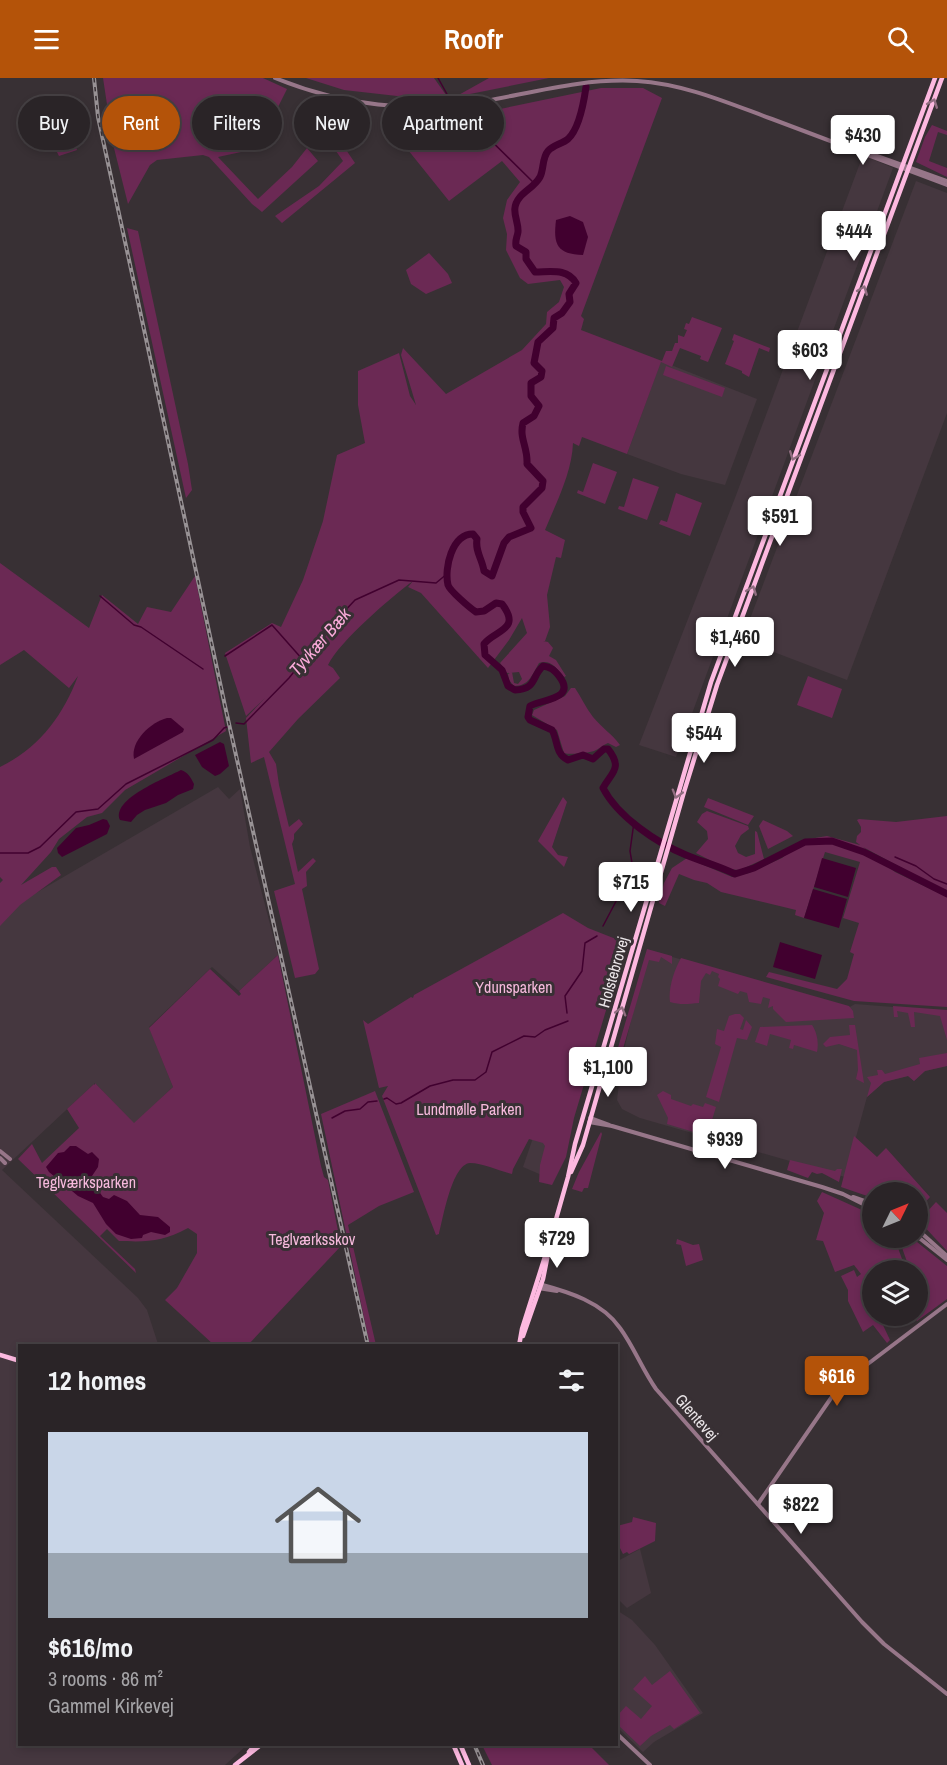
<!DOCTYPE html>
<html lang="en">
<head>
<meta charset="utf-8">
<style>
  body { margin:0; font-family:"Archivo Narrow",sans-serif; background:#363033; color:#f1f3f6; height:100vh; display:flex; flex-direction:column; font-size:22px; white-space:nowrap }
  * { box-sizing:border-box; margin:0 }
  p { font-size:20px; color:#a5a4a7 }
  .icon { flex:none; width:33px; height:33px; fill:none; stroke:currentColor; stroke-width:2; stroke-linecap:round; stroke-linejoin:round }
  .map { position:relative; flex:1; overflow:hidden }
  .sheet { position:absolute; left:18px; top:1266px; width:600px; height:402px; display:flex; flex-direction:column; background:#2a2427; border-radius:0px; box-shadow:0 3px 9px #0003,0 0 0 2px #464144 }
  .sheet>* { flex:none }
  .guide { position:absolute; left:18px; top:18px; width:600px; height:54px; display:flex; gap:12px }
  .needle { width:39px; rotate:47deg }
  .tools { position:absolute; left:862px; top:1104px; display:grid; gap:12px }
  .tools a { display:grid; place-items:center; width:66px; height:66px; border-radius:50%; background:#2a2427; box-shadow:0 3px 9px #0003,0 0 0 2px #464144; font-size:30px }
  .price { position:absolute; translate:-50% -51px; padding:0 14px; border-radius:6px; background:#fff; color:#222; font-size:20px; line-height:39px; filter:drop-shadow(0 2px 3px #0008) }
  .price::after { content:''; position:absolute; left:50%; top:36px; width:18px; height:14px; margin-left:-9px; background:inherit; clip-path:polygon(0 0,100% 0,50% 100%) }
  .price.active { background:#b45309; color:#fff }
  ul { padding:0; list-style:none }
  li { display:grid; align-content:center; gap:12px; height:318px; padding:0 30px }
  li span { display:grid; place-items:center; height:186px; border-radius:0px; color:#555 }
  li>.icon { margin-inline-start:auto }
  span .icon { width:108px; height:108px; fill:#fffc; stroke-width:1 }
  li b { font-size:26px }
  h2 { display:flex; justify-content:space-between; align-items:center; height:72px; padding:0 30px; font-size:26px }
  .tag { padding:0 21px; border-radius:27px; background:#2a2427; box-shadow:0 3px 9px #0003,0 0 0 2px #464144; font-size:21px; line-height:54px }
  .tag.active { background:#b45309; color:#fff }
  header { display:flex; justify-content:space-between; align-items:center; height:78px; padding:0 30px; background:#b45309; color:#fff; font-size:27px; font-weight:800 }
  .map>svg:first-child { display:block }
</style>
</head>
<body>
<header><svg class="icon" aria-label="menu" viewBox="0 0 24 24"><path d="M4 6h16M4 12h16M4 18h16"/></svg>Roofr<svg class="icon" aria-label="search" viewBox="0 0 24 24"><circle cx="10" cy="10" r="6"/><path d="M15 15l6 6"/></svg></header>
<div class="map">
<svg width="947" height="1687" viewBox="0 0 947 1687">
  <rect width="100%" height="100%" fill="#383034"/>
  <g fill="#45373f">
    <path d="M863 77 893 90 676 679 639 667 735 420Z"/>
    <path d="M916 103 947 115V335L847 602 742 562Z"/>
    <path d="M661 283 757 321 725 407 681 396 627 376Z"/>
    <path d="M218 709 229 721 240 711 250 769 278 877 239 913 212 889 149 949 173 1009 134 1046 95 1005 2 1092 138 1220 147 1232 158 1266V1268H20V1666L247 1667 225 1687H0V846L17 826Z"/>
    <path d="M652 873 848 930 855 926 944 933 947 943V988L925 993 914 1003 908 998 884 1004 867 1019 845 1099 640 1040 622 1031 617 1022 622 980 647 876Z"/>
    <path d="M535 1054 549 1059 544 1098 523 1089Z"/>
    <path d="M640 1471 651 1515 627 1530 617 1520 616 1484Z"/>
    <path d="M618 1533 632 1542 655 1567 703 1635 654 1664 643 1674 617 1649 616 1536Z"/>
  </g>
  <g fill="#6b2954">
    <path d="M103 0H263L287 11 263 59 241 74 218 79 258 121 292 89 307 70 318 83 262 134 252 126 209 79 203 77 157 82 150 87 128 126 113 66Z"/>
    <path d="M306 0H434L446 17 397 18 344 12Z"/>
    <path d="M489 0H549L455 19Z"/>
    <path d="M601 10H643L662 20 581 238 584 241 581 252 662 283 666 273H672L675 265H678V257L684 259 687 252 684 251 686 245 689 246 692 239 722 250 708 284 700 281 701 278 680 270 672 289 661 284 627 376 582 359 579 368 573 365C572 395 556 425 545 452L565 462 561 480 556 479 547 517 550 549 545 563H543L548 564 553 570 549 578 556 582 566 598 564 599C557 590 550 581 539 585 532 597 529 608 514 608L509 602 508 596 512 594 514 605 518 606 522 601 519 594 507 595 500 585 527 555 522 540 509 562 488 590 421 515 408 509 413 503C391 519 339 564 328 587L333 590 340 600 298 641 269 674 276 686 279 707 289 749 299 741 303 746 294 756V761L292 766 298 794 313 780 316 783 306 794 307 808 302 811 319 891 315 896 295 900 274 813 295 806 264 679 251 685 246 640 265 620 246 638 225 575 272 545 281 549 303 502 323 443 337 377 365 365 358 327V293L399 275 410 318 416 327 401 277 403 270 446 316 522 272 546 246 547 234 559 224 564 209 560 202 528 206 520 200 506 172 507 156 503 140 507 122 520 104 502 83 449 123 404 67 439 37 495 32Z"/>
    <path d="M932 47 947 53V57L938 54 929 83 947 90V99L916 84 925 59Z"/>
    <path d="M64 48 72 53 73 62 77 72 59 78 54 68 50 65 51 61 56 59 54 53Z"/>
    <path d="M338 60 355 85 282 145 275 138 319 108 343 83 331 66Z"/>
    <path d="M127 150 138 153 188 386 192 412 186 420Z"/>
    <path d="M429 175 448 196 452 205 426 216 411 206 406 192Z"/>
    <path d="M734 256 770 270 769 274 759 270 749 299 742 295V293L725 286 734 263 732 262Z"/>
    <path d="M666 288 725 310 722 319 663 297Z"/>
    <path d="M593 385 617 394 605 426 577 415 578 412 583 414Z"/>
    <path d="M633 400 659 409 647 442 618 431 619 428 624 429Z"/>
    <path d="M676 415 702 425 690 458 659 446 661 442 667 444Z"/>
    <path d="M0 485 89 550 102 517 138 546 147 529 171 534 195 498 226 653 125 712 102 735 87 739 59 761 51 774 21 807 52 789H56L61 797 20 827 0 848V805L3 802 0 799V689C39 670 63 638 78 598L69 610 24 572 0 587Z"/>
    <path d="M808 598 842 611 832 640 797 627Z"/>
    <path d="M571 610H575C581 619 586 630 593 639 602 650 611 655 620 667L616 669 608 665C603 667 599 671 594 673 588 675 569 677 564 675L557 652 532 637 534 632 565 618Z"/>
    <path d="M563 719 567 724 552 769 558 777 568 779 564 789 538 763Z"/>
    <path d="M708 720 754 738 748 747 704 729Z"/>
    <path d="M707 733 748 748 749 751 741 757 735 768 738 775 746 779 755 776V753L757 754 764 781 740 792 727 791 696 775 708 761 707 753 697 744 702 736Z"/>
    <path d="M947 738V812L935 808 863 769 895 794 947 819V929L854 923 766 899 769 894 837 911 847 901 854 876 850 874 859 845 843 840 860 784 825 774 804 840 795 837 796 832 721 814 707 805 694 802 679 796 665 828 659 825 664 805 672 790 687 780 732 799 749 795 782 780 803 762 827 758 860 767 856 764 857 758 861 754V749L857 742 859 741 896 744Z"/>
    <path d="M763 742 787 753 793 758 768 771 759 748Z"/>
    <path d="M563 835 588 850 626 865 574 1040 566 1079 552 1107 539 1104 540 1087 545 1068 543 1065 529 1061 513 1091 512 1096C499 1093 483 1085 470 1085 452 1086 443 1141 439 1156L436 1157 382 1018 388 1008 379 1010 363 942 368 946 411 919 413 920 414 917Z"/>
    <path d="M647 871 672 878V886L661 879 659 884 649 882 622 974 624 978 620 979 617 973Z"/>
    <path d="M278 877 321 1088 324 1099 328 1102 341 1168 248 1267H214L165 1222 177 1210 197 1175V1156L188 1150C162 1164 148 1164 119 1163L107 1151 100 1158 135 1191 136 1195 18 1081 32 1066 42 1085 79 1050 67 1031 94 1006 95 1007V1005L134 1045 173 1009 149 950 210 891 239 918 241 916 239 913Z"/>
    <path d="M681 880 849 928 853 933 854 940 786 944 773 931V928L768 930 770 921 763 919 761 926 749 924 747 915 740 913 738 916 718 908 720 901 718 899 719 896 712 893 710 897 706 895 701 903 699 925C688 926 680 927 670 924 668 911 674 892 681 880Z"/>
    <path d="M893 928 947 932V962L940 938 914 934 915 949H911L908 935 897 933 898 939H894Z"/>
    <path d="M735 936H740L744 940 740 951 743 952 746 942 752 949 747 962 737 960 719 1024 706 1019 721 969 715 966 717 951 724 953 729 938Z"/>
    <path d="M812 947C817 954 819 965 817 974L794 967 793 971 789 970 791 962 770 956 767 968 755 964 760 949Z"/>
    <path d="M849 947H855L864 1005 856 1001 858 992 857 972 839 966 826 969 823 966 830 959 850 957Z"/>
    <path d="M947 975V988L925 993 914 1003 908 998 884 1004 867 1019 871 1005 867 999 878 997 877 992H882L885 996 920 986 919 980Z"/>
    <path d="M375 1013 414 1114 379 1128 348 1147 376 1267 370 1268 321 1036Z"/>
    <path d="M663 1013 671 1017V1021L691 1028 693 1026 703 1029 705 1025 716 1029 707 1058 667 1046 668 1040 657 1017Z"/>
    <path d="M601 1054 602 1056 588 1110H584L582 1114 572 1111 579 1094Z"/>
    <path d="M854 1058 877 1079 886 1070 930 1119 918 1132V1114H873V1120L841 1109Z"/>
    <path d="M790 1082 835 1093 837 1091H842L839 1104 822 1095 817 1096 812 1094 808 1100 787 1092Z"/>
    <path d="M822 1114 873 1137V1160H899L898 1170 906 1192H873V1238H890L882 1245 890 1262 887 1265 873 1247 863 1254 848 1223V1212L841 1198 854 1192 857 1199 861 1196 854 1187 835 1194 823 1163 816 1162 824 1135 817 1123Z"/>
    <path d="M936 1124 947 1135V1173L920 1144 925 1136Z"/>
    <path d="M902 1160H912L947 1188V1221L917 1243 913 1238H918L920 1203 918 1192H910L901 1167Z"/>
    <path d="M677 1161 693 1167 699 1166 703 1182 686 1188 681 1167 676 1166Z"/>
    <path d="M633 1439 656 1445 655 1463 629 1476 627 1474 623 1476 617 1464V1448L632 1444Z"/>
    <path d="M670 1593 700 1635 674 1651 670 1647 651 1658 640 1668 617 1646V1638L626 1628 641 1641 652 1628 633 1611 645 1598 652 1607Z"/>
    <path d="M482 1667H589L609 1687H492Z"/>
  </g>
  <g fill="#41002f">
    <path d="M570 138 583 144 588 159 583 177C557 176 553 167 556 142Z"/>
    <path d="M167 640H171L184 651 183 654 134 681C130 663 151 644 167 640Z"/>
    <path d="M220 664 224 666 229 688 220 696 215 698 202 689 195 677Z"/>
    <path d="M181 692C188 694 191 700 194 706L193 711 178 717 166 725 145 732 137 737 131 744 120 742C111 721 166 700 181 692Z"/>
    <path d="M103 741 107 742 110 748 107 756 62 779 58 775 57 770 76 750 89 747Z"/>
    <path d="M822 780 856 790 848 819 814 809Z"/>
    <path d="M813 811 847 821 839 850 804 840Z"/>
    <path d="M780 864 822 877 815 901 773 889Z"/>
    <path d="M70 1068H76L88 1076 92 1074 99 1081 98 1089 90 1101 103 1119 109 1121 114 1117 127 1123 140 1137 158 1139 170 1149V1154L165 1157 151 1154 143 1157 142 1160 131 1161 116 1156 106 1146 93 1125 78 1118 49 1094 46 1089 58 1075 64 1074Z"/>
  </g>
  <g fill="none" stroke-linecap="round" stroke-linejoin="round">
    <g stroke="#41002f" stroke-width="1.5">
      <path d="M438 0 448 18"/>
      <path d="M465 37 535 106"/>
      <path d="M100 518 134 547 141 549 203 591"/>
      <path d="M225 578 272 547 303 582"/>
      <path d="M236 645 244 646 289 600 305 580 310 570 355 522 399 502 436 505 448 495"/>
      <path d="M0 775H28L40 769 76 734 98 731 126 706 213 662 224 650 230 648"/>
      <path d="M895 779 916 788 934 801 947 806"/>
      <path d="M603 848 633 791 630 773 634 744"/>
      <path d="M567 935 565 918 582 893 585 865 597 858"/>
      <path d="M384 1021 387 1020 396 1026 401 1025 430 1008 453 1002H475L486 994 492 974 524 958 535 959 545 952 568 943"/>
      <path d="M332 1040 345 1033 360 1031 368 1024 377 1023"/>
    </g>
    <path stroke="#41002f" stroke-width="7" d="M586 9C584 23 579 51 568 61 562 66 553 67 548 73 542 80 544 91 540 99 535 108 526 112 520 119 509 132 519 142 518 154 517 160 515 162 516 168L526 174V181L535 194C551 194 567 190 576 205L569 216 570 224 562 235 554 240 553 250 538 264 534 285 542 293 541 299 531 305V318L539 328 534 338 523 345C519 361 528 369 527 386L543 403 542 410 523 429V434L531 450 509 459 504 465 492 498 484 493C482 480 475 474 477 461L473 456C452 456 444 490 448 507 450 513 470 530 476 534L484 533 496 525 502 526C522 552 495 552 484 566L485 577 502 592 508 608 515 612C537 611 531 599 543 588 551 589 554 592 559 598 577 621 543 621 530 628L528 639 530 642 552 652C558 662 555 676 568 682L583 677 593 681 604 671H608C623 690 612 694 603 710 618 739 657 765 686 777 703 784 719 788 735 796L754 790 805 764 832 763 864 774 947 816"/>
    <g stroke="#977689" stroke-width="4">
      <path d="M275 0C341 27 414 36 485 23 535 14 585 0 637 3 685 6 728 25 772 41 831 63 889 85 947 107"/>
      <path d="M852 69 947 103"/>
      <path d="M590 1040 609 1047"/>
      <path d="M589 1044 612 1048 822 1109 843 1116 873 1131"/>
      <path d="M0 1073 10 1081"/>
      <path d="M0 1080 5 1085"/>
      <path d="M853 1119 873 1126"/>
      <path d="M918 1152 947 1178"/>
      <path d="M918 1159 947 1182"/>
      <path d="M539 1206C569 1214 602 1224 620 1250 634 1269 642 1291 656 1311L862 1544 884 1566 947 1616"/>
      <path d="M538 1210 557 1213"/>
      <path d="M758 1426 840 1307 947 1226"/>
      <path d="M616 1655 650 1687"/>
    </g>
    <g stroke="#fdb9e0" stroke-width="4.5">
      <path d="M571 1094 583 1067 684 714 717 607 942 0"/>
      <path d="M523 1258 543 1201 549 1171"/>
      <path d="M519 1268 522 1251 549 1166 568 1099 575 1066 711 604 935 0"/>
      <path d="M0 1277 20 1283"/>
      <path d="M453 1666 462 1687"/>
      <path d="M460 1666 469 1687"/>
      <path d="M249 1674 256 1666"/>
      <path d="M235 1687 262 1666"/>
    </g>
    <defs>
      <g id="rail">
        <path d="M94 0 98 39 134 205 225 628 368 1268"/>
        <path d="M474 1666 483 1687"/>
      </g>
    </defs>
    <use href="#rail" stroke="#989295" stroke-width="4"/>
    <use href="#rail" stroke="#383034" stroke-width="1.5" stroke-dasharray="4.5" stroke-linecap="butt"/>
  </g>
  <defs><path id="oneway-chevron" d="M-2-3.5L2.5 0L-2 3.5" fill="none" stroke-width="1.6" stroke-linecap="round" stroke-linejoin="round" transform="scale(1.5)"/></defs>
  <g stroke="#916e81">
    <use href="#oneway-chevron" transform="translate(933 25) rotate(-69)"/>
    <use href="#oneway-chevron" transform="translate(863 212) rotate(-69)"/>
    <use href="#oneway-chevron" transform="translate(794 378) rotate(111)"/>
    <use href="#oneway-chevron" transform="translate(752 512) rotate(-69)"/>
    <use href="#oneway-chevron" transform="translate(677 716) rotate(106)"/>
    <use href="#oneway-chevron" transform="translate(621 933) rotate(-74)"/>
  </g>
  <g text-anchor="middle" stroke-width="6" stroke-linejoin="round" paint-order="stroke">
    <g font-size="16" fill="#eae5e8" stroke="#383034">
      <text transform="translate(613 894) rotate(-74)" y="6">Holstebrovej</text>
      <text transform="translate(697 1339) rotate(49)" y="6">Glentevej</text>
    </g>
    <g font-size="16" fill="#f6b9dc" stroke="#383034">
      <text x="514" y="915">Ydunsparken</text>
      <text x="469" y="1037">Lundmølle Parken</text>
      <text x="86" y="1110">Teglværksparken</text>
      <text x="312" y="1167">Teglværksskov</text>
    </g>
    <g font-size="18" font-style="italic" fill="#faaad9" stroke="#383034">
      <text transform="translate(320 564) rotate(-49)" y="6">Tyvkær Bæk</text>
    </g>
  </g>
</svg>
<div class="tools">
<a><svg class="needle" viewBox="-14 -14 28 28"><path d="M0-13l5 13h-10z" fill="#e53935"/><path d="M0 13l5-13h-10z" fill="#a5a4a7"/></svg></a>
<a><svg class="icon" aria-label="layers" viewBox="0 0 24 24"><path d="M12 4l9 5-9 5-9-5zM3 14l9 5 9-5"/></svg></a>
</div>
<b class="price" style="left:863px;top:88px">$430</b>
<b class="price" style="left:854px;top:184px">$444</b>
<b class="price" style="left:810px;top:303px">$603</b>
<b class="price" style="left:780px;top:469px">$591</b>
<b class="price" style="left:735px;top:590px">$1,460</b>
<b class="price" style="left:704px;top:686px">$544</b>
<b class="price" style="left:631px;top:835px">$715</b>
<b class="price" style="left:608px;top:1020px">$1,100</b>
<b class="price" style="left:725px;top:1092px">$939</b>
<b class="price" style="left:557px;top:1191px">$729</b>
<b class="price active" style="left:837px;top:1329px">$616</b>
<b class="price" style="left:801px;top:1457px">$822</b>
<div class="guide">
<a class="tag">Buy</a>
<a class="tag active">Rent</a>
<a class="tag">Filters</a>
<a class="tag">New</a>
<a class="tag">Apartment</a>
</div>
<section class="sheet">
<h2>12 homes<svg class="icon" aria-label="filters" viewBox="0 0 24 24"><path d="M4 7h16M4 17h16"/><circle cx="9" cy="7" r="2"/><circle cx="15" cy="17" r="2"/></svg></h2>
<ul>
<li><span style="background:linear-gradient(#c9d6e8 65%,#9aa5b1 0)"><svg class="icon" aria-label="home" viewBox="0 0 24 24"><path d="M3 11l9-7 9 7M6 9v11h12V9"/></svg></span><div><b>$616/mo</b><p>3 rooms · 86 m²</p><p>Gammel Kirkevej</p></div></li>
</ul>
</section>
</div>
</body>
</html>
